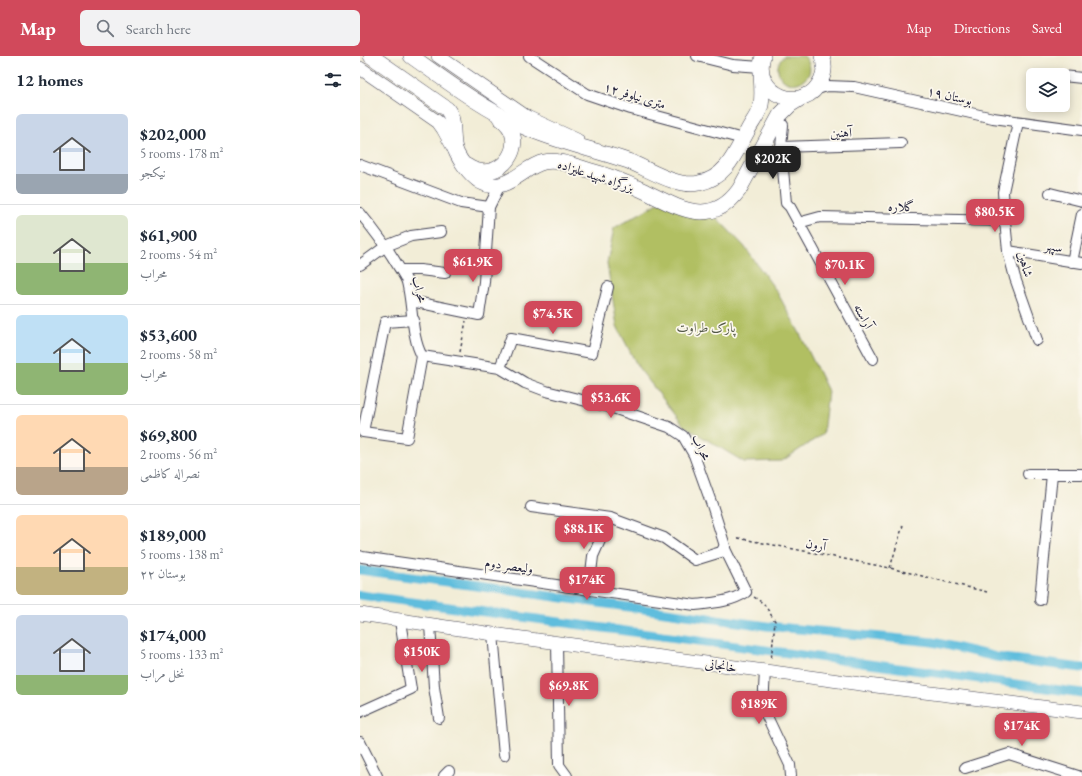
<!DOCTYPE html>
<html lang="en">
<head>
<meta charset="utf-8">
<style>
  body { margin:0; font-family:"EB Garamond",Amiri,serif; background:#f2f2f3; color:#1f2937; height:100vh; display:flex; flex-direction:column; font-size:15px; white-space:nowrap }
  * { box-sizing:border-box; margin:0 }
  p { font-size:13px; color:#747a83 }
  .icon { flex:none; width:22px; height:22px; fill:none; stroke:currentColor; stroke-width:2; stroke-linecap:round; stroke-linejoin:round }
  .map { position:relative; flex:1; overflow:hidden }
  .details { display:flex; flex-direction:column; background:#fff; width:360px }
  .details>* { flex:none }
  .tools { position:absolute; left:666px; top:12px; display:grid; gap:8px }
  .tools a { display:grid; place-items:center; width:44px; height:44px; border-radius:6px; background:#fff; box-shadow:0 2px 10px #0003; font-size:20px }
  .price { position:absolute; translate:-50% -34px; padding:0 9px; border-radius:8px; background:#d1495b; color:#fff; font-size:13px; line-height:26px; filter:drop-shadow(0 1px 2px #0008) }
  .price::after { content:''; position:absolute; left:50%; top:24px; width:12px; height:9px; margin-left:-6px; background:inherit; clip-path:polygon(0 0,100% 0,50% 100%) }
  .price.current { background:#222; color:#fff }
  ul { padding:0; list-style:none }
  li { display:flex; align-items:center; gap:12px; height:100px; padding:0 16px }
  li+li { border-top:1px solid #e0e1e3 }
  li span { display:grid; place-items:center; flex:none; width:112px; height:80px; border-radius:6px; color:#555 }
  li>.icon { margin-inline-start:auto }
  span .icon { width:48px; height:48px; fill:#fffc; stroke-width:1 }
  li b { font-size:17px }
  h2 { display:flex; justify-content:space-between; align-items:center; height:48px; padding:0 16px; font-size:17px }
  header { display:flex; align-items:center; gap:24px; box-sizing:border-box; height:56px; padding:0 20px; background:#d1495b; color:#fff }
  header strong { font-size:19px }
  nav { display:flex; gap:22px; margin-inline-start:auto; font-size:14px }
  .search { width:280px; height:36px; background:#f2f2f3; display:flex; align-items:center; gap:10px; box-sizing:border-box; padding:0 14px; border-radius:6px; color:#747a83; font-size:15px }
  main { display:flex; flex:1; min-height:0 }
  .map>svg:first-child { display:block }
</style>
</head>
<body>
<header>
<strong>Map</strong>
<div class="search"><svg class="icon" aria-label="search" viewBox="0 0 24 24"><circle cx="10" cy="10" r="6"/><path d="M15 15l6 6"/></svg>Search here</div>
<nav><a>Map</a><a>Directions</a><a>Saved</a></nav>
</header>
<main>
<section class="details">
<h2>12 homes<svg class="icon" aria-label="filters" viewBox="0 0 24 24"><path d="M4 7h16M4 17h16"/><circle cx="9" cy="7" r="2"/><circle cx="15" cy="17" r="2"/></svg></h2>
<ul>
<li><span style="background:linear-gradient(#c9d6e8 75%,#9aa5b1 0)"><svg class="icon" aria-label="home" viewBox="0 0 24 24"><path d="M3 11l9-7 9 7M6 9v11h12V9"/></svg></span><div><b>$202,000</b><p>5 rooms · 178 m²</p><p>نیکجو</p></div></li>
<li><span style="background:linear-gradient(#dfe7d0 60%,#8fb573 0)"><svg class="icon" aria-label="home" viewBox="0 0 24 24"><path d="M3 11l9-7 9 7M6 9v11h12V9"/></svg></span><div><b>$61,900</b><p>2 rooms · 54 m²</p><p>محراب</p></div></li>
<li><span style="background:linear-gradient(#bfe0f5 60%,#8fb573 0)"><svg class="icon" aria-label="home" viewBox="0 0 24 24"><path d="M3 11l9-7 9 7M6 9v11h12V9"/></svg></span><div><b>$53,600</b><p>2 rooms · 58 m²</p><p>محراب</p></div></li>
<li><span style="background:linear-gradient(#ffd9b3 65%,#b9a48a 0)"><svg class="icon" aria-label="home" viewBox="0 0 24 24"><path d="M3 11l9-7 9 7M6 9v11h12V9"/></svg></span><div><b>$69,800</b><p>2 rooms · 56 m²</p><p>نصراله کاظمی</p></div></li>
<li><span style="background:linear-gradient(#ffd9b3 65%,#c2b280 0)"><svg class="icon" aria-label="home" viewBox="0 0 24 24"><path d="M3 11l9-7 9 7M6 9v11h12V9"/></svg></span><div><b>$189,000</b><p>5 rooms · 138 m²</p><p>بوستان ۲۲</p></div></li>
<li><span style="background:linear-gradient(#c9d6e8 75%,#8fb573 0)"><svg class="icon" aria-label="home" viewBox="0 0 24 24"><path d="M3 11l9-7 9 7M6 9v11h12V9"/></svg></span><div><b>$174,000</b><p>5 rooms · 133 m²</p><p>نخل مراب</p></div></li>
</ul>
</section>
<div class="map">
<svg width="722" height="720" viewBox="0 0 722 720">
  <rect width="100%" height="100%" fill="#fbf7ec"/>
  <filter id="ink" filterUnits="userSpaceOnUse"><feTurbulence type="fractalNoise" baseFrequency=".025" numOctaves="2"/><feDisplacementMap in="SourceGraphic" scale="8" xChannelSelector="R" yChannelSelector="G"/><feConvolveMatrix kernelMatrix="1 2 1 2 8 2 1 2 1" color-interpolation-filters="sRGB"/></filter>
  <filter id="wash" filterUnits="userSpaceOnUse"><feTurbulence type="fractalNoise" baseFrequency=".012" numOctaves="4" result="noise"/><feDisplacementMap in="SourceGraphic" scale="16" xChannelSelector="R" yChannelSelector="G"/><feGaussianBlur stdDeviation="0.9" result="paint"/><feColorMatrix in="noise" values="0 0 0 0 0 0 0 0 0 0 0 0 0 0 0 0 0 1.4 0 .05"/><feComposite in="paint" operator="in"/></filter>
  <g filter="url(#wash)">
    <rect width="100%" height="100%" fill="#f2edd7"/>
    <g fill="#b1bf62" stroke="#6a704e">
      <path d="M424 0H444C465 23 423 41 418 14 417 9 420 4 424 0Z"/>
      <path d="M300 146 348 153 384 190 417 236 438 274 468 335 463 378 422 405 384 406 324 370 278 311 257 270 247 207 254 172Z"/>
    </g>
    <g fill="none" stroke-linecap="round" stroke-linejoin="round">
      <g stroke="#5fbddd" stroke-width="9">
        <path d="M0 514 407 570 573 586 636 601 722 612"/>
        <path d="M0 539 722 637"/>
      </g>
    </g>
  </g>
  <g filter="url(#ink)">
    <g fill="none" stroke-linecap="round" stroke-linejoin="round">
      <defs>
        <g id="minor">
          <path d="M169 0 227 38 271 53 383 83"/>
          <path d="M337 0 373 9 401 11"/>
          <path d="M703 20 722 22"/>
          <path d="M454 34 467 30 494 31 633 62 722 74"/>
          <path d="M417 63 423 69 421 91 426 147 430 151 513 303"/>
          <path d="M658 66 643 136 645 165 648 195 655 222 677 284"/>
          <path d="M421 91 541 87"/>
          <path d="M0 109 101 147 129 151"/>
          <path d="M690 137 722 145"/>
          <path d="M0 157C14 174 27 191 38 210 41 215 45 220 47 226 53 249 51 281 62 300L140 312 165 327 186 335 250 351 309 371 323 380 334 399 352 449 365 490 361 496 335 504 304 482 250 462 171 451"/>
          <path d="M438 167 460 161 645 165"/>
          <path d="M648 195 722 207"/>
          <path d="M712 206 722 158"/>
          <path d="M0 209 26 190 51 180 81 176"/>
          <path d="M41 214H60L85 217"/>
          <path d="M51 245 119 259 124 226 129 151 140 129"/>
          <path d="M54 264 25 266 3 376 47 382 62 300"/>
          <path d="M140 312 151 282 232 297 248 231"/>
          <path d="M668 418H722"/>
          <path d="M0 500 2 501 335 549C353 547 371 546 386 536L364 491"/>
          <path d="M229 534 233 500 250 462"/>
          <path d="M680 544 692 418"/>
          <path d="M70 569 74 631 79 662"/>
          <path d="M133 578 144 699"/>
          <path d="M197 586 199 709 207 720"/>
          <path d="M405 615 403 652 430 709 431 720"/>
          <path d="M0 656 51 633 40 565"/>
          <path d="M0 686 17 720"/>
          <path d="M605 712 649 698 718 720"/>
          <path d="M84 720 89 715"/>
        </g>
        <g id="major">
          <path d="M78 0 167 61 217 84"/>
          <path d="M0 12 78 66 83 73 94 93"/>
          <path d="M0 558 133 578 508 629 722 656"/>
        </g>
        <g id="highway">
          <path d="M11 0 87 53C95 64 92 75 94 88 95 100 111 120 121 126 146 139 162 111 184 106 198 103 215 110 228 114 247 119 265 126 282 134 316 150 350 174 379 134L420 59 430 49 446 39"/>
          <path d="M51 0C88 26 123 53 164 71 197 86 233 93 268 105 289 113 316 132 339 127 367 122 376 95 388 74 392 66 399 58 401 49 403 38 401 24 401 13"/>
          <path d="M403 0C391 39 445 60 461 24 465 16 465 8 462 0"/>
          <path d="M107 110C140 132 173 84 140 62"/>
        </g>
      </defs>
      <use href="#minor" stroke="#414052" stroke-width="12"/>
      <use href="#major" stroke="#414052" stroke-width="14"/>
      <use href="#highway" stroke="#414052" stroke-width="16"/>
      <g stroke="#414052" stroke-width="1.5" stroke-dasharray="3 3" stroke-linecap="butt">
        <path d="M100 296 106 265"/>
        <path d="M378 482 530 512 627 536"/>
        <path d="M530 512 543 469"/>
        <path d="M394 541 404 548 415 565 411 605"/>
      </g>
      <use href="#minor" stroke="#fff" stroke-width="10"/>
      <use href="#major" stroke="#fff" stroke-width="13"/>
      <use href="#highway" stroke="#fff" stroke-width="15"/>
    </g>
  </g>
  <g text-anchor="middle" stroke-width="3.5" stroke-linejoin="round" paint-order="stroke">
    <g font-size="13" fill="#22223b" stroke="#fbf7ec">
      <text transform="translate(275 39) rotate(17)" y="5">۱۲ متری نیلوفر</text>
      <text transform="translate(590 39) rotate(13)" y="5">بوستان ۱۹</text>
      <text transform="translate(481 76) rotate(-2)" y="5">آهنین</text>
      <text transform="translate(236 119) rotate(18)" y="5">بزرگراه شهید علیزاده</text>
      <text transform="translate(541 150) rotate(1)" y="5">گلاره</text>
      <text transform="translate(694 190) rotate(10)" y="5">سپهر</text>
      <text transform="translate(666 208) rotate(75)" y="5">شاهین</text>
      <text transform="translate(60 233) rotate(75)" y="5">محراب</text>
      <text transform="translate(504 260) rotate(62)" y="5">آراسته</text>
      <text transform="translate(342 391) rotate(64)" y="5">محراب</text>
      <text transform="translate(456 488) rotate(11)" y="5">آرون</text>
      <text transform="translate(149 509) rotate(8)" y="5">ولیعصر دوم</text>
      <text transform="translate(361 609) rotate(8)" y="5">خانجانی</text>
    </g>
    <g font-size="13" fill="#545949" stroke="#fbf7ec">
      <text x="346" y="276">پارک طراوت</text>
    </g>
  </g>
</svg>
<div class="tools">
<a><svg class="icon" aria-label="layers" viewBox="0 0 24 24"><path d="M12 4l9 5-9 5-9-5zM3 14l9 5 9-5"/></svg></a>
</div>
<b class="price current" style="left:413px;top:124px">$202K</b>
<b class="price" style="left:635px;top:177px">$80.5K</b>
<b class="price" style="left:113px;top:227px">$61.9K</b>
<b class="price" style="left:485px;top:230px">$70.1K</b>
<b class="price" style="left:193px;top:279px">$74.5K</b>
<b class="price" style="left:251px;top:363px">$53.6K</b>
<b class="price" style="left:224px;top:494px">$88.1K</b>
<b class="price" style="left:227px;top:545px">$174K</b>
<b class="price" style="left:62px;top:617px">$150K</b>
<b class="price" style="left:209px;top:651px">$69.8K</b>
<b class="price" style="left:399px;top:669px">$189K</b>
<b class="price" style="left:662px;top:691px">$174K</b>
</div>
</main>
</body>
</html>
